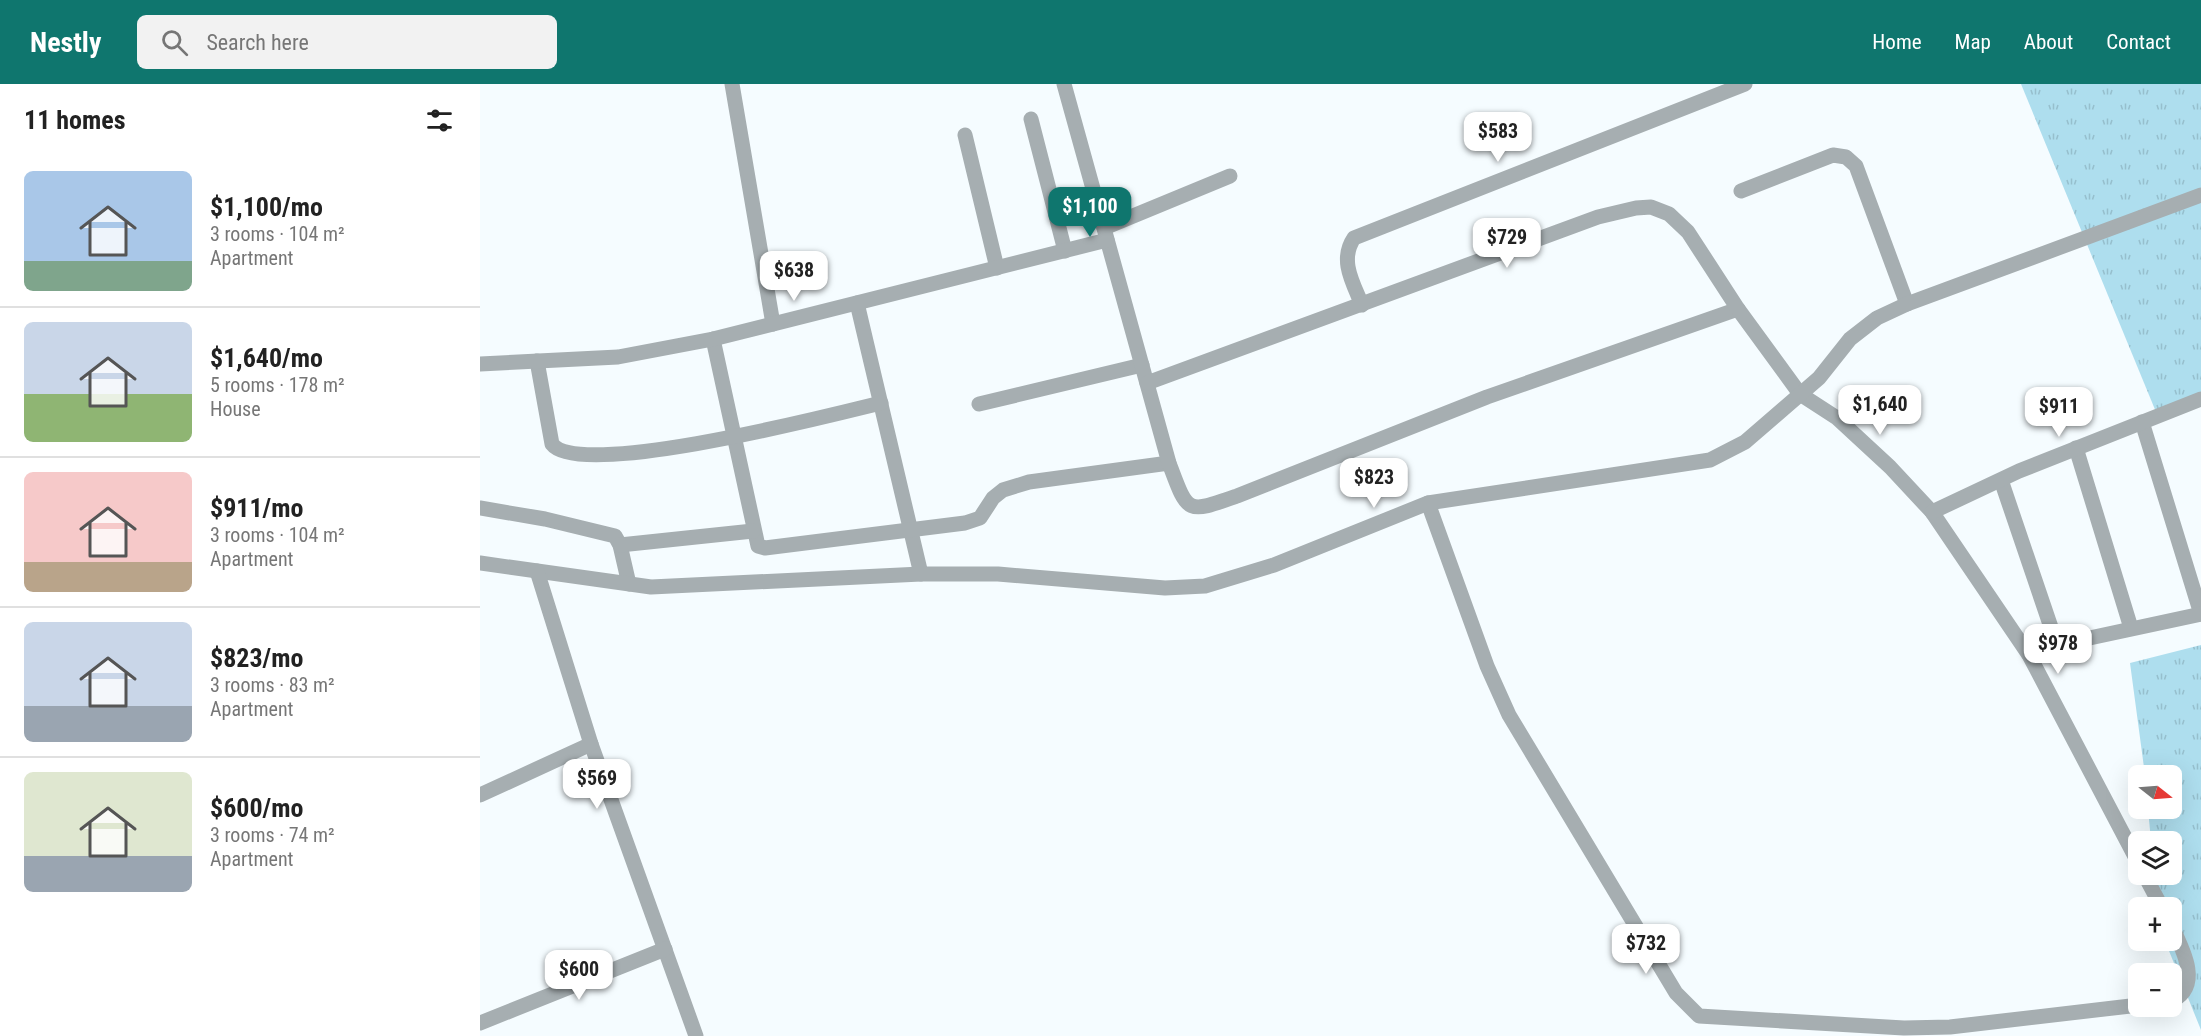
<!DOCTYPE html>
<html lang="en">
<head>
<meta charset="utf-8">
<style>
  body { margin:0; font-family:"Roboto Condensed",sans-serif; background:#f2f2f2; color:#222; height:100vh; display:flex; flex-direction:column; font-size:22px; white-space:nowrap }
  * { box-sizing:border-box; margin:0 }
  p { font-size:20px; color:#767676 }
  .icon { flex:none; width:33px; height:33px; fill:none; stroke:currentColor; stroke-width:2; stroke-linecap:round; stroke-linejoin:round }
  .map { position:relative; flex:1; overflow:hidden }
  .details { display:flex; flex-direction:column; background:#fff; width:480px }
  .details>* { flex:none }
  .needle { width:39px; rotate:107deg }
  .controls { position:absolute; left:1648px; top:681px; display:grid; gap:12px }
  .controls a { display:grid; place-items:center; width:54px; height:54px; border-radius:9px; background:#fff; box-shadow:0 6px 24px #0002; font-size:30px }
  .price { position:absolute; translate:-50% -51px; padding:0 14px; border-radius:12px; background:#fff; color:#222; font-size:20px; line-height:39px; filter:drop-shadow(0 2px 3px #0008) }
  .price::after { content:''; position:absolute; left:50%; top:36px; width:18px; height:14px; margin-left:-9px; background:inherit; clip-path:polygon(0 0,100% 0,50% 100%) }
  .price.current { background:#0f766e; color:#fff }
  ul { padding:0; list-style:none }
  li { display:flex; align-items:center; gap:18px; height:150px; padding:0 24px }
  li+li { border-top:2px solid #e0e0e0 }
  li span { display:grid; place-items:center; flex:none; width:168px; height:120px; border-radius:9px; color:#555 }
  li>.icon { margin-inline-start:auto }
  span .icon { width:72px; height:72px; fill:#fffc; stroke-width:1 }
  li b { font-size:26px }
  h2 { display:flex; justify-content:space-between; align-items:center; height:72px; padding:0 24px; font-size:26px }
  header { display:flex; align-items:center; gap:36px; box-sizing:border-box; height:84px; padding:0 30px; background:#0f766e; color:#fff }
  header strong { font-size:28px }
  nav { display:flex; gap:33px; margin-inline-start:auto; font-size:21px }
  .search { width:420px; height:54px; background:#f2f2f2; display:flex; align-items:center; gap:15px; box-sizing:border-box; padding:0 21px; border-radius:9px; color:#767676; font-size:22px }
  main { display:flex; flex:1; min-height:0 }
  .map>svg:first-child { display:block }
</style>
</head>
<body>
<header>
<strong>Nestly</strong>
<div class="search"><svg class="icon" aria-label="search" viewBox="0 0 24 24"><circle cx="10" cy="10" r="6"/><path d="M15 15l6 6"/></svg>Search here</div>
<nav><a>Home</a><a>Map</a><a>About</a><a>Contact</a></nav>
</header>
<main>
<section class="details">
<h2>11 homes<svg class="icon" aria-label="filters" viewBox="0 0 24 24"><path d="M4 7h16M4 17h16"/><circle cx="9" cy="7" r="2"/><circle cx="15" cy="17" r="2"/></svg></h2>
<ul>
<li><span style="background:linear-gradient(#a9c7e8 75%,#7fa58c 0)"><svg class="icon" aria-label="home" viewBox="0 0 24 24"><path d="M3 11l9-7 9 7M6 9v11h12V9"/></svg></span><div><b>$1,100/mo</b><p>3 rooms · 104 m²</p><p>Apartment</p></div></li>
<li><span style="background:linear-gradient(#c9d6e8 60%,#8fb573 0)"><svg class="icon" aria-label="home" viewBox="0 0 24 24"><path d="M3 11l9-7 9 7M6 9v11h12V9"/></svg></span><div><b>$1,640/mo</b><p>5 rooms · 178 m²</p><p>House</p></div></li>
<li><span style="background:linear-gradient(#f6c9c9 75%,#b9a48a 0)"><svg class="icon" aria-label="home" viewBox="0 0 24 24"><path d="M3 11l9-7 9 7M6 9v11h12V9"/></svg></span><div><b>$911/mo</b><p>3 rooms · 104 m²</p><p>Apartment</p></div></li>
<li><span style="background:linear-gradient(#c9d6e8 70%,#9aa5b1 0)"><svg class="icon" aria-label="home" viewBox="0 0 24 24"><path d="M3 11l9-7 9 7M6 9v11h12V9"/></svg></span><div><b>$823/mo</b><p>3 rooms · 83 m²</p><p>Apartment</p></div></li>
<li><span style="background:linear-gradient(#dfe7d0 70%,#9aa5b1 0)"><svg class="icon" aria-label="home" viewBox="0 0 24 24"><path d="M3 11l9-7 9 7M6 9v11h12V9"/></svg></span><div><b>$600/mo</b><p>3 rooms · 74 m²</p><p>Apartment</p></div></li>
</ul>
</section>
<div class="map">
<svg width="1721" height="952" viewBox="0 0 1721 952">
  <defs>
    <pattern id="grass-tufts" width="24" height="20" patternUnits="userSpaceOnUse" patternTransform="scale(1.5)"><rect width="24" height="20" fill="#aedeee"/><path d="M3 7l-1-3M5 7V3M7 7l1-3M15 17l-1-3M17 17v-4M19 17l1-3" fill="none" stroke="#96bfcd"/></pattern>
  </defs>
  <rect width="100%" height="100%" fill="#f5fcff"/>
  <g fill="url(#grass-tufts)">
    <path d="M1541 0H1721V314L1676 328Z"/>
    <path d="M1721 561V946L1685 857 1692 856V824L1677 823 1674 791 1692 790V758L1671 757 1668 725 1692 724V692L1665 691 1650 579Z"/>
  </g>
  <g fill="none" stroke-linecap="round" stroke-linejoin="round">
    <g stroke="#a6aeb1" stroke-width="15">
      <path d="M252 0 293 240"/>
      <path d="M551 35 585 167"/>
      <path d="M485 51 517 184"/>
      <path d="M1261 107 1353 71 1366 73 1376 82 1427 220"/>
      <path d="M624 144 750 92"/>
      <path d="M377 219 441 490"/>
      <path d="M233 255 278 462 285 464 485 439 500 434 513 414 523 406 549 398 689 379"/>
      <path d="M57 277 72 360C99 396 352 331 401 319"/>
      <path d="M499 320 662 281"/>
      <path d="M1662 338 1721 530"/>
      <path d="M1596 364 1651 544"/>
      <path d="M1521 396 1577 561"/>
      <path d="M0 424 65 435 135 452 140 461 149 500"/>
      <path d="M140 461 273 447"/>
      <path d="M1549 571 1577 561 1721 530"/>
    </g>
    <g stroke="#a6aeb1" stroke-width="15">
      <path d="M584 0 689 379C708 430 706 430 757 412L1007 313 1258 225"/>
      <path d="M882 221C873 199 859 176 874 154L1265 0"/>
      <path d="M0 280 138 273 233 255 627 156"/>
      <path d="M667 299 1118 133 1156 124 1171 123 1189 130 1208 148 1258 225 1320 310 1357 334 1410 383 1452 428 1549 571 1659 780"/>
      <path d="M948 419 1007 582 1029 631 1196 909 1219 932 1424 944 1470 943 1659 921"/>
      <path d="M1452 428 1539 387 1721 315"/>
      <path d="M0 479 171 503 441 490H518L685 504 725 502 794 481 948 419 1230 376 1265 358 1339 294 1370 255 1397 234 1427 220 1721 111"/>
      <path d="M57 487 111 660 216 952"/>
      <path d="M0 711 111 660"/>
      <path d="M1664 790 1682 824"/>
      <path d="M1692 843C1705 869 1721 902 1692 917"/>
      <path d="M0 939 185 865"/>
    </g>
  </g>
</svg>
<div class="controls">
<a><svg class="needle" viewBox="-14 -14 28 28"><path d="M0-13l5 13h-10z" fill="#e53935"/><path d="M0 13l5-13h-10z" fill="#767676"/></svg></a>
<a><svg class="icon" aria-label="layers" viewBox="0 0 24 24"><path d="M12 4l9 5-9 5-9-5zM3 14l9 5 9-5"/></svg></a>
<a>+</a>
<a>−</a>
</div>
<b class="price" style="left:1018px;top:79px">$583</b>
<b class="price current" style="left:610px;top:154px">$1,100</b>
<b class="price" style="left:1027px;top:185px">$729</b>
<b class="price" style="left:314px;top:218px">$638</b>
<b class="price" style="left:1400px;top:352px">$1,640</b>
<b class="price" style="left:1579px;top:354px">$911</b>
<b class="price" style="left:894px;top:425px">$823</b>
<b class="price" style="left:1578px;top:591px">$978</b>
<b class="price" style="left:117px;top:726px">$569</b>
<b class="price" style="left:1166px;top:891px">$732</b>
<b class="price" style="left:99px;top:917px">$600</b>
</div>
</main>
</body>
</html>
